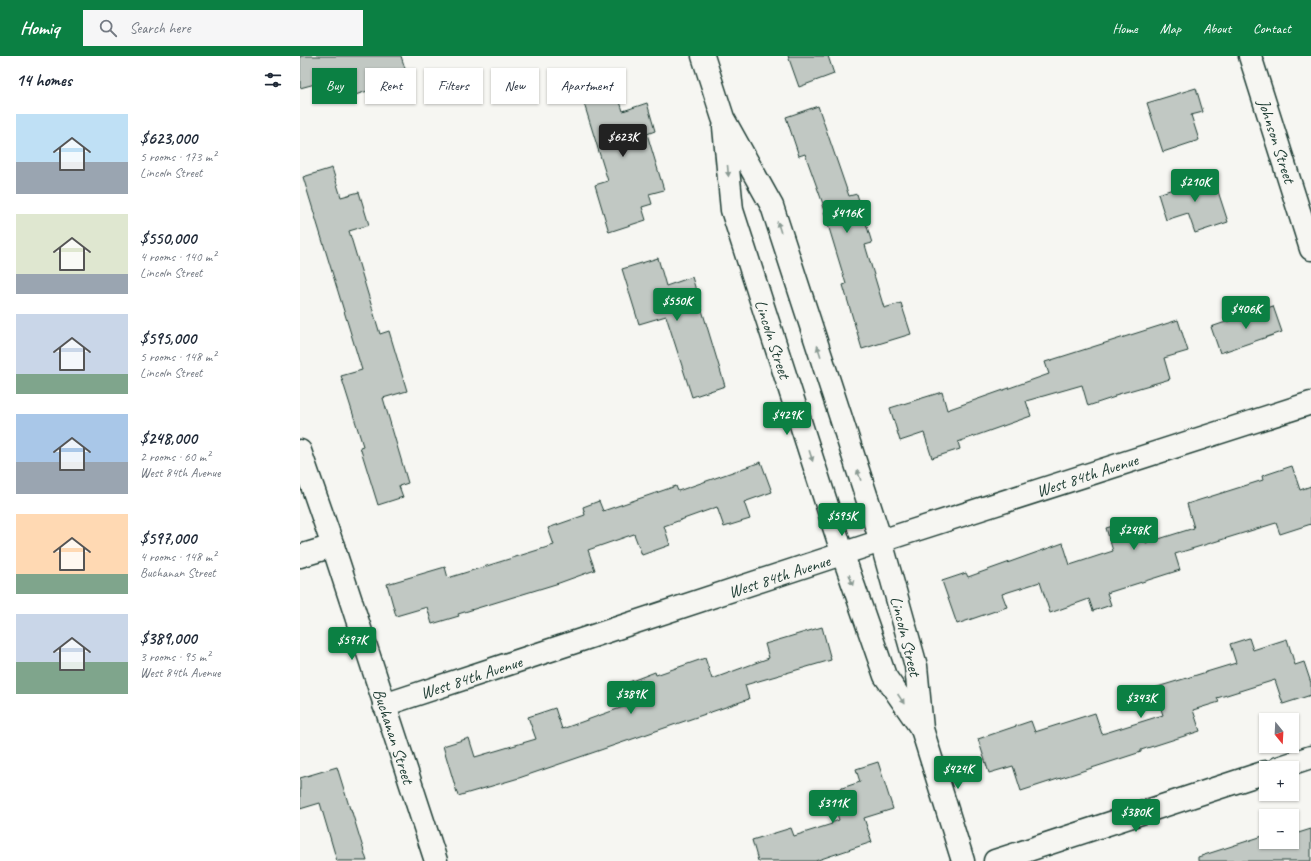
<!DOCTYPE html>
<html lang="en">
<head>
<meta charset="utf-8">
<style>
  body { margin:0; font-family:Caveat,sans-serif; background:#f6f6f7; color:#1f2937; height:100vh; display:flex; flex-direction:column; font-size:15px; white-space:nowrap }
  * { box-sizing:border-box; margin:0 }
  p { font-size:13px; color:#747a83 }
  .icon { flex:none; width:22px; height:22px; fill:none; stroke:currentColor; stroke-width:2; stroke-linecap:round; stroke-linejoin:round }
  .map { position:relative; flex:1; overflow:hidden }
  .panel { display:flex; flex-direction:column; background:#fff; width:300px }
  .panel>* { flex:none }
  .hud { position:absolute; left:12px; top:12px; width:380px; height:36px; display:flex; gap:8px }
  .needle { width:26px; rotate:162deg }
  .controls { position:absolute; left:959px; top:657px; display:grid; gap:8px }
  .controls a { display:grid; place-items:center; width:40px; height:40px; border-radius:0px; background:#fff; box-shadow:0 1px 3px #0004; font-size:20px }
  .price { position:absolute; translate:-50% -34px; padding:0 9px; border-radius:4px; background:#0b8043; color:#fff; font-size:13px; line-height:26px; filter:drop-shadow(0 1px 2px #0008) }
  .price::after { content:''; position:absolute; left:50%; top:24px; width:12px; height:9px; margin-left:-6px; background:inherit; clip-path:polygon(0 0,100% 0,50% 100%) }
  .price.selected { background:#222; color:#fff }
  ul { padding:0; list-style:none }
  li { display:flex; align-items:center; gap:12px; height:100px; padding:0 16px }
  li span { display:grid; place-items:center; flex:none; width:112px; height:80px; border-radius:0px; color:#555 }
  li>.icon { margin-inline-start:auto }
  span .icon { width:48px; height:48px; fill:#fffc; stroke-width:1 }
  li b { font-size:17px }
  h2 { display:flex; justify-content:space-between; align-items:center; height:48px; padding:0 16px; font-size:17px }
  .chip { padding:0 14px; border-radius:0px; background:#fff; box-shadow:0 1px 3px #0004; font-size:14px; line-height:36px }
  .chip.selected { background:#0b8043; color:#fff }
  header { display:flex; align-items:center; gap:24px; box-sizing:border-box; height:56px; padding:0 20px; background:#0b8043; color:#fff }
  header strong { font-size:19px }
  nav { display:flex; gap:22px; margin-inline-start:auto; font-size:14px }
  .search { width:280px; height:36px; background:#f6f6f7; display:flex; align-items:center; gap:10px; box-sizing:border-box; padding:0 14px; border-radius:0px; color:#747a83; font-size:15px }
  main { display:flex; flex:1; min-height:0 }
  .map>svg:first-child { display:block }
</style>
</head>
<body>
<header>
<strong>Homiq</strong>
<div class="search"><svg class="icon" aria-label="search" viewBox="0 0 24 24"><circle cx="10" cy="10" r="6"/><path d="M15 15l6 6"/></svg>Search here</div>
<nav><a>Home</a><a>Map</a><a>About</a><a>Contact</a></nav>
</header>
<main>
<section class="panel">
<h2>14 homes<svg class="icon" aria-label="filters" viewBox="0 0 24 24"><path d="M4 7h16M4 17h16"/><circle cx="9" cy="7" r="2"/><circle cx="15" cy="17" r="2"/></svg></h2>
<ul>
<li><span style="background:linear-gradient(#bfe0f5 60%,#9aa5b1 0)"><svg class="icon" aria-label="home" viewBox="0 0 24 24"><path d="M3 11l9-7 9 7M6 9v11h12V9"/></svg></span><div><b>$623,000</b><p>5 rooms · 173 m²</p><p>Lincoln Street</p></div></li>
<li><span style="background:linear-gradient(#dfe7d0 75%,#9aa5b1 0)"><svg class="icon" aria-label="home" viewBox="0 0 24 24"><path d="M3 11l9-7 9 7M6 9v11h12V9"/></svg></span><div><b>$550,000</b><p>4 rooms · 140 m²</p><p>Lincoln Street</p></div></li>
<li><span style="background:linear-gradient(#c9d6e8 75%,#7fa58c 0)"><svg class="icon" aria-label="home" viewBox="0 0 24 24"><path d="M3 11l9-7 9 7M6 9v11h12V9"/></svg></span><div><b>$595,000</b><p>5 rooms · 148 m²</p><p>Lincoln Street</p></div></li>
<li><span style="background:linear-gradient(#a9c7e8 60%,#9aa5b1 0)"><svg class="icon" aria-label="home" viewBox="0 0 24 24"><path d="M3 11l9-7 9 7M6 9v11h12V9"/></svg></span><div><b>$248,000</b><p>2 rooms · 60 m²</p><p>West 84th Avenue</p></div></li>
<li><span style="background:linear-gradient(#ffd9b3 75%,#7fa58c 0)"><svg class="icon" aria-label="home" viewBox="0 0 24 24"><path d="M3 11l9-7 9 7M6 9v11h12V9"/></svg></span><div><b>$597,000</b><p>4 rooms · 148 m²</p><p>Buchanan Street</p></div></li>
<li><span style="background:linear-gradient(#c9d6e8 60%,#7fa58c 0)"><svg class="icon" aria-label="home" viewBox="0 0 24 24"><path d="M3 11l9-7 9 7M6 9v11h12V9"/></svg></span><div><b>$389,000</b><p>3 rooms · 95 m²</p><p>West 84th Avenue</p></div></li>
</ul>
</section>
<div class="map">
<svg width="1011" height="805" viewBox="0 0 1011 805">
  <rect width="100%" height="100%" fill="#f6f6f2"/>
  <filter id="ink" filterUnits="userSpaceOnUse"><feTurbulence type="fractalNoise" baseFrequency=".025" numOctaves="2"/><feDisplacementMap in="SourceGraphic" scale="8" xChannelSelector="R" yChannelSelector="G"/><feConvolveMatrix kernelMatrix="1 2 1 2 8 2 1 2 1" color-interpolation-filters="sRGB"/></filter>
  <g filter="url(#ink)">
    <g fill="#c1c8c3" stroke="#1f3d34">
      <path d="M0 0H101L108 22 52 40 45 20 0 32Z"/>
      <path d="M488 0H528L534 18 499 31Z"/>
      <path d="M315 30 323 55 347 47 355 75 347 78 364 134 349 138 352 148 342 151 346 164 309 176 295 129 308 125 282 41Z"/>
      <path d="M896 32 903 56 891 59 899 84 863 96 847 47Z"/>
      <path d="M518 50 549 140 557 138 572 187 565 189 584 252 601 247 611 278 562 293 543 229 546 228 522 149 523 148 505 98 499 100 486 61Z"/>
      <path d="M32 112 41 141 59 136 69 169 49 175 80 278 89 275 107 335 83 342 108 427 99 430 103 441 78 449 60 391 63 390 41 320 62 314 3 121Z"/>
      <path d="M912 117 928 166 895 177 888 157 866 164 858 138 879 131 878 128Z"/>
      <path d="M358 202 366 230 392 221 425 330 392 341 366 260 339 268 322 213Z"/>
      <path d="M973 250 982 276 920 297 911 271Z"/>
      <path d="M878 264 888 295 864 302 870 323 815 339V341L788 350 782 329 726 345 731 360 658 386 660 393 632 402 624 377 600 385 590 352 642 336 647 354 749 318 745 306Z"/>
      <path d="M461 406 472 436 444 446 450 463 424 471 417 451 364 470 370 489 342 499 334 478 288 494 295 514 259 527 158 558 159 560 132 568 127 551 96 560 87 528 145 511 148 522 254 489 248 472 285 459 283 451 299 445 303 455 376 430 378 435Z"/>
      <path d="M992 410 1000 434 1011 430V468L980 478 976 467 875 498 880 514 807 537 811 549 793 555 789 543 750 557 740 526 702 538 707 551 657 568 642 525 666 517 668 521 763 487 770 509 813 495 806 472 838 463 846 487 894 472 887 448 963 424 962 420Z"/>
      <path d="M522 571 531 604 445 629 449 643 219 722 158 740 143 690 169 682 175 701 236 683 228 661 255 652 262 673 337 646 329 626 355 616 356 619 405 602 412 623 469 602 465 588Z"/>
      <path d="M949 582 953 594 987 583 995 609 1004 606 1011 627V639L983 648 975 624 917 642 919 646 893 654 900 675 841 694V696L721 735 713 710 689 717 678 683 731 665 735 676 795 657 802 678 863 659 854 632 936 607 930 588Z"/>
      <path d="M578 706 593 753 564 762 572 786 515 805H458L452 784 491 772 494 780 532 768 531 767 539 764 530 736 560 726 556 713Z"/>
      <path d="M37 711 50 753H51L67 805H37L20 747 0 753V722Z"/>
      <path d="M1011 773V805H898V801L966 779V788L972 786H992V779Z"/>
    </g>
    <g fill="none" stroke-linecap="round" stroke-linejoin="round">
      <defs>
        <g id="street">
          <path d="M403 0 423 62 472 150 581 485 616 610 622 673 663 805"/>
          <path d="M950 0 1011 193"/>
          <path d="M424 71 432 154 543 499 585 620 621 672"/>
          <path d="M0 395 33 490 136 805"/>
          <path d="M0 500 33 490"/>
          <path d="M84 649 581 485 1011 347"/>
          <path d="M978 712 1011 701"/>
          <path d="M695 805 966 716"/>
        </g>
      </defs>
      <use href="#street" stroke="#1f3d34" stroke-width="25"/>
      <use href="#street" stroke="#f6f6f2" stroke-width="22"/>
    </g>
    <defs><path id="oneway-solid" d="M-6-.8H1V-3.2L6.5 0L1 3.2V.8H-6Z"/></defs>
    <g fill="#8a9a93">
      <use href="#oneway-solid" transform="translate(428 115) rotate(85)"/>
      <use href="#oneway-solid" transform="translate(479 171) rotate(-108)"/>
      <use href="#oneway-solid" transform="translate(519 295) rotate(-108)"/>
      <use href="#oneway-solid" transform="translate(511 400) rotate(72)"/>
      <use href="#oneway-solid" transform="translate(559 419) rotate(-108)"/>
      <use href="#oneway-solid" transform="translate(551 524) rotate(71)"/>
      <use href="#oneway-solid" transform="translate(601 643) rotate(56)"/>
    </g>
  </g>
  <g text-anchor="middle" stroke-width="3" stroke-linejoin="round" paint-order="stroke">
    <g font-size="17" fill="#1f3d34" stroke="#f6f6f2">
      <text transform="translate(977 85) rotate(72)" y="6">Johnson Street</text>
      <text transform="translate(473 283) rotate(72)" y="6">Lincoln Street</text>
      <text transform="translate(787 419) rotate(-18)" y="6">West 84th Avenue</text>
      <text transform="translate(479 520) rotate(-18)" y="6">West 84th Avenue</text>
      <text transform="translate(606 580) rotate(76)" y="6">Lincoln Street</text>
      <text transform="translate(171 621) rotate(-18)" y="6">West 84th Avenue</text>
      <text transform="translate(94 680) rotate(72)" y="6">Buchanan Street</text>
    </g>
  </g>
</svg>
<div class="controls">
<a><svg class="needle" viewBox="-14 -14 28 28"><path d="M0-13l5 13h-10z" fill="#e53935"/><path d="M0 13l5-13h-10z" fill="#747a83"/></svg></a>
<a>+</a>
<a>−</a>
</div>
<b class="price selected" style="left:323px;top:102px">$623K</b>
<b class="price" style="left:895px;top:147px">$210K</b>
<b class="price" style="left:547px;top:178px">$416K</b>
<b class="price" style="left:377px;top:266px">$550K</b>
<b class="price" style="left:946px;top:274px">$406K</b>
<b class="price" style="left:487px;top:380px">$429K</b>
<b class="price" style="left:542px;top:481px">$595K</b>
<b class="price" style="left:834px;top:495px">$248K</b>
<b class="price" style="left:52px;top:605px">$597K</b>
<b class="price" style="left:331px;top:659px">$389K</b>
<b class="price" style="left:841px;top:663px">$343K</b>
<b class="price" style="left:658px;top:734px">$424K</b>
<b class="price" style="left:533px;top:768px">$311K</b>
<b class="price" style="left:836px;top:777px">$380K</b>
<div class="hud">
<a class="chip selected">Buy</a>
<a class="chip">Rent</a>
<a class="chip">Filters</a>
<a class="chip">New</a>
<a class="chip">Apartment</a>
</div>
</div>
</main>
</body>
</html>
